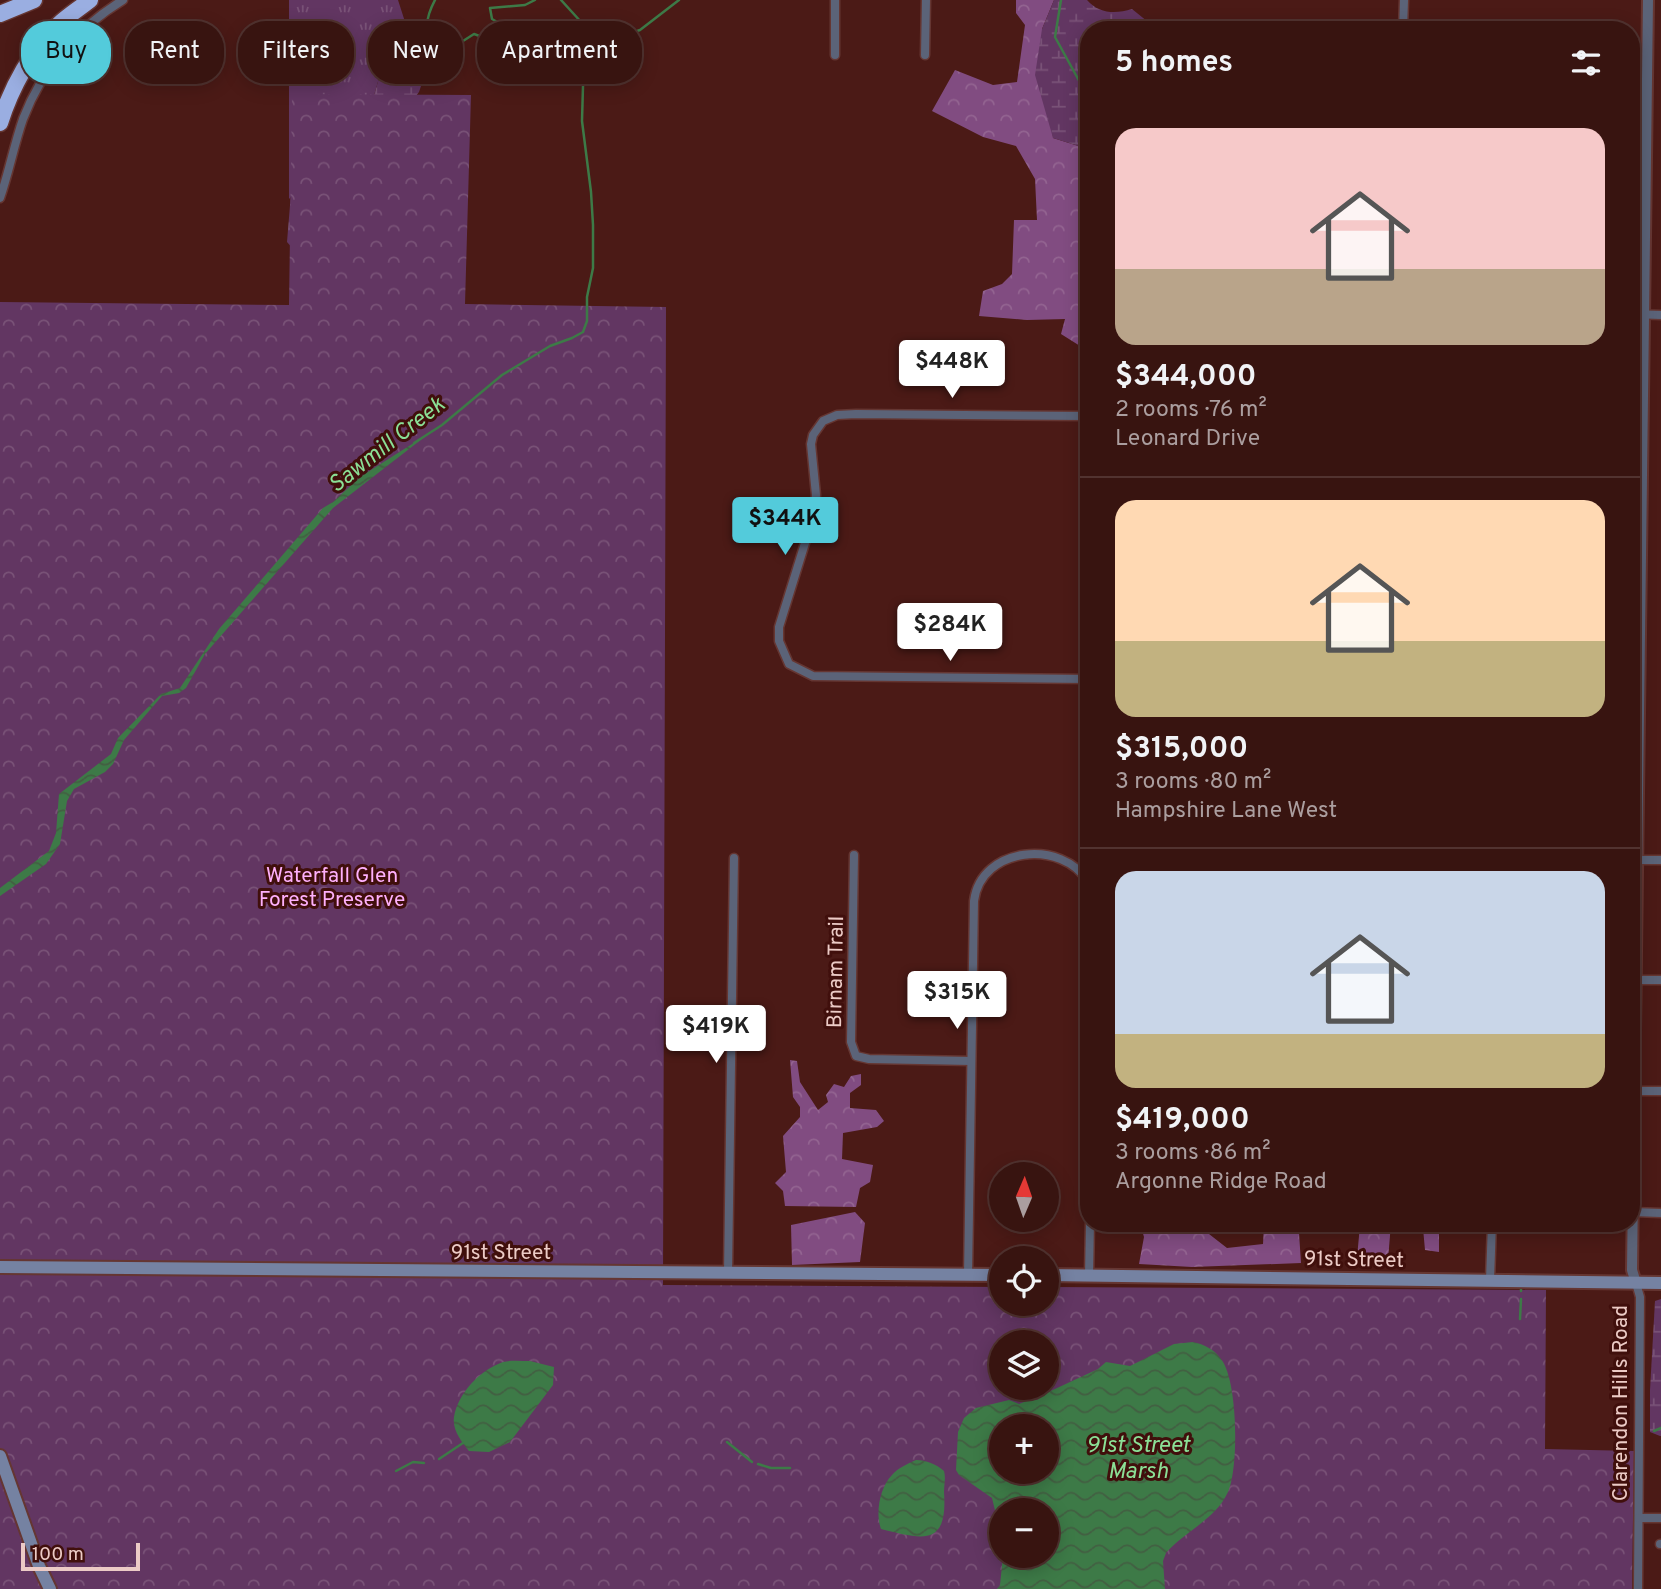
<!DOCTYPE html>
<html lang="en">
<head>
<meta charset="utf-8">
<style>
  body { margin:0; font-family:Overpass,sans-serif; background:#43211e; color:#f1f3f6; height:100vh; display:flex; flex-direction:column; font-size:26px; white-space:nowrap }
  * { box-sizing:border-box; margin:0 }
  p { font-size:23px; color:#ab9e9f }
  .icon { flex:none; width:38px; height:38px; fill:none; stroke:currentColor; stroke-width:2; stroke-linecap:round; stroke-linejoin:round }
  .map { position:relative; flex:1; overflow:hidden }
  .drawer { position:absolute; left:1080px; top:21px; width:560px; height:1211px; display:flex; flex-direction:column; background:#381410; border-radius:28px; box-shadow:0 4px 18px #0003,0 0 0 2px #523330 }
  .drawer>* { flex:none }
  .guide { position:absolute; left:21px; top:21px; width:665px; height:63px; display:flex; gap:14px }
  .needle { width:46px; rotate:2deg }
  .fabs { position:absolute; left:989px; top:1162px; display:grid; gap:14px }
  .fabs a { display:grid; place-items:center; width:70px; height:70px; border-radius:50%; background:#381410; box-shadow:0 4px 18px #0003,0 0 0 2px #523330; font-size:35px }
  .scale { position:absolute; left:21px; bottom:18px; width:119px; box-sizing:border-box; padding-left:7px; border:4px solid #eccbc6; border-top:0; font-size:19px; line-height:24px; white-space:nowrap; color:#eccbc6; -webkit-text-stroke:5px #400f0c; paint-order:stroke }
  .price { position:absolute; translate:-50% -60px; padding:0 16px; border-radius:7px; background:#fff; color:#222; font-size:23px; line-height:46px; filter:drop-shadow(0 2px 4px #0008) }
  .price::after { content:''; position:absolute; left:50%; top:42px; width:21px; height:16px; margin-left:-10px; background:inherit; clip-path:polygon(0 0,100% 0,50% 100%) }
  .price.on { background:#53cbdb; color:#111 }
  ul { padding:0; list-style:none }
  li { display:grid; align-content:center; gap:14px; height:371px; padding:0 35px }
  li+li { border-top:2px solid #523330 }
  li span { display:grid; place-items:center; height:217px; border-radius:21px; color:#555 }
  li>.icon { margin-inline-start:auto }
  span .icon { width:126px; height:126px; fill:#fffc; stroke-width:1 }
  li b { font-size:30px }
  h2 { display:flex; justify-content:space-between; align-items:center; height:84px; padding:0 35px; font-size:30px }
  .tag { padding:0 24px; border-radius:28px; background:#381410; box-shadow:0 4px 18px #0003,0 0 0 2px #523330; font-size:24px; line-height:63px }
  .tag.on { background:#53cbdb; color:#111 }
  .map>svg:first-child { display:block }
</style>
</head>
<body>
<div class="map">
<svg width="1661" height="1589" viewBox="0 0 1661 1589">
  <defs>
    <pattern id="grass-tufts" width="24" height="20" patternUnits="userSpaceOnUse" patternTransform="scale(1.75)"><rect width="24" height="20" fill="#623662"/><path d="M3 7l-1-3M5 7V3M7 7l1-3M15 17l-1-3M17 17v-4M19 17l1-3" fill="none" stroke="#795277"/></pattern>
    <pattern id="forest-crowns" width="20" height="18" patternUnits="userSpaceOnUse" patternTransform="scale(1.75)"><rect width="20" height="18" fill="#814c81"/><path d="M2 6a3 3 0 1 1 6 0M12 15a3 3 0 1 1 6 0" fill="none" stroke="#936491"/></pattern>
    <pattern id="wetland-marsh" width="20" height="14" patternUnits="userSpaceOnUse" patternTransform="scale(1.75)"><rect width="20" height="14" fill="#623662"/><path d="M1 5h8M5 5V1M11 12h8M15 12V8" fill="none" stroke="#795277"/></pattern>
    <pattern id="park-crowns" width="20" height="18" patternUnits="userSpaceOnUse" patternTransform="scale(1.75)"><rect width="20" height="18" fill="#623662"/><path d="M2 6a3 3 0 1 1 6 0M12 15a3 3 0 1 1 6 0" fill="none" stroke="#795277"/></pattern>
    <pattern id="water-waves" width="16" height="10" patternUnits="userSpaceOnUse" patternTransform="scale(1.75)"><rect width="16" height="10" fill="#3d7a47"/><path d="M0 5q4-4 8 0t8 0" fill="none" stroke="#425f42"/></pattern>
  </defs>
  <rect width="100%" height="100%" fill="#4b1a16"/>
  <path fill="url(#grass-tufts)" d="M289 0H398L406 25 428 51 444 53V77L426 71 413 64 393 65 379 78 371 106 289 199Z"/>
  <g fill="url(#forest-crowns)">
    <path d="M1016 0H1054L1042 29 1053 138 1088 149V351L1061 334 1065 319 1027 320 979 316 983 291 1002 284 1012 274 1014 220H1037L1035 179 1016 146 983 137 932 111 955 70 993 85 1017 82 1025 25 1016 13Z"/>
    <path d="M790 1060 797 1061 800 1082 818 1110 828 1102 826 1095 834 1084 844 1087 851 1076 861 1074V1085L850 1093V1108L876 1110 884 1121 877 1127 843 1133 842 1159 873 1165 870 1182 860 1188 856 1207 785 1206 783 1191 775 1183 786 1172 783 1136 800 1117V1107L793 1097Z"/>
    <path d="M855 1212 865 1223 860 1262 792 1265 791 1225Z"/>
    <path d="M1140 1223H1175L1176 1226 1200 1227 1227 1248 1263 1244 1264 1224 1299 1233 1301 1263 1192 1267 1139 1264 1144 1237Z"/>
    <path d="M1391 1223 1388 1260 1357 1258 1360 1225Z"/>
    <path d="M1417 1223H1439V1252L1425 1250 1423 1228Z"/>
  </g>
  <g fill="url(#wetland-marsh)">
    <path d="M1054 0H1087C1099 14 1116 14 1132 9L1153 26V30H1088V149L1053 138 1035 75 1042 29Z"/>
    <path d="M413 64 426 71 419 92 295 251 287 242 292 181 371 106 379 78 383 74 393 65Z"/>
    <path d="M1661 1299V1436H1660L1650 1432V1390L1655 1301Z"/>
  </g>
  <path fill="url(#park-crowns)" fill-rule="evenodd" d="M292 94 471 95 465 304 666 307 663 1285 1001 1287V1304H1046L1047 1287 1546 1290 1545 1449 1634 1451 1632 1589H0V302L289 305ZM1001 1342H1046V1388H1001ZM1001 1426H1046V1472H1001ZM1001 1510H1046V1556H1001Z"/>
  <g fill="url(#water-waves)" fill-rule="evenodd">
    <path d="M431 432 333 508 205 654 186 688 179 693 162 696 124 740 113 764 105 772 74 789 67 801 60 844 46 864 0 896V888L49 851 56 833 59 794 111 754 118 738 161 694 180 688 219 629 323 508 333 502 360 477Z"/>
    <path d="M1193 1342C1204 1344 1215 1350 1221 1359 1238 1380 1239 1468 1228 1492 1216 1519 1184 1532 1166 1553L1163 1561 1165 1589H997L1000 1585 1003 1556H1046V1510H1001V1535L992 1498 959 1475 956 1470 958 1432 964 1418 976 1408 1009 1400 1019 1404 1029 1400H1037L1042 1395 1098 1369 1106 1362 1130 1366 1174 1344ZM1046 1426V1472H1001V1426Z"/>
    <path d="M530 1361 554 1367 553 1385 510 1442 489 1452 469 1451C462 1442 452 1430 454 1417 458 1393 480 1370 503 1362 510 1360 521 1361 530 1361Z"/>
    <path d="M916 1460C926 1460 936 1464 944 1471 946 1478 944 1485 944 1492 948 1548 922 1539 881 1529 875 1513 880 1487 892 1475 898 1468 907 1464 916 1460Z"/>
  </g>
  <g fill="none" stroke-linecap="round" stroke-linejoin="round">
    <g stroke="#3d7a47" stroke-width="2.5">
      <path d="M435 0C424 21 424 32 440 49L452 48 474 34 496 42 499 23 492 19 490 8 525 5 535 0"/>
      <path d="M561 0 582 23 592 59"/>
      <path d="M1061 0 1055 37 1088 97"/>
      <path d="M414 443 442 425 502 375 550 346 572 338 583 332 587 321V297L593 268V225L591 192 582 121 583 86 591 68 592 59 617 38 640 30 679 0"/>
      <path d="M1521 1289V1291"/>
      <path d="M1520 1319 1521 1299"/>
      <path d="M1654 1431 1661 1428"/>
      <path d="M727 1442 752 1462"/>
      <path d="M439 1459 463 1443"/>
      <path d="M758 1464 771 1468H790"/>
      <path d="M396 1471 413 1462 424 1463"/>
    </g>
    <defs>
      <g id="minor">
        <path d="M835 0V55"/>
        <path d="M1403 30 1404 0"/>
        <path d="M925 55 926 0"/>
        <path d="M0 198C9 172 14 145 23 119 42 69 77 28 123 0"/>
        <path d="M1631 314 1661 315"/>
        <path d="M1088 416 856 414 837 415 823 421 813 435 811 444 816 495 814 514 779 627V641L789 664 813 676 1088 679"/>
        <path d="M854 855 851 1042 856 1056 869 1059 971 1061"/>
        <path d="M1631 860H1661"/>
        <path d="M1636 980H1661"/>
        <path d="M1634 1091H1661"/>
        <path d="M1633 1212 1661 1213"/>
        <path d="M728 1273 734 858"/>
        <path d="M968 1275 974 901C981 846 1063 839 1088 882"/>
        <path d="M1089 1275 1090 1223"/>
        <path d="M1490 1280 1492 1223"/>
        <path d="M1636 1283 1640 1297 1638 1589"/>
        <path d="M1639 1518H1661"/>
        <path d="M1660 1544H1661"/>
      </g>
      <path id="tertiary" d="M1636 1283 1632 1270 1648 0"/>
      <g id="secondary">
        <path d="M0 1267 1001 1275"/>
        <path d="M1046 1275 1661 1283"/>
        <path d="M0 1456 39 1566 50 1589"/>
      </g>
      <g id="motorway">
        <path d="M0 14 34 0"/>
        <path d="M0 123C11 88 32 49 59 24 69 15 80 8 90 0"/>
      </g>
    </defs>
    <use href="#minor" stroke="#653632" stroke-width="11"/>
    <use href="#tertiary" stroke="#653632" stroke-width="14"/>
    <use href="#secondary" stroke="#653632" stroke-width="16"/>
    <use href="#motorway" stroke="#653632" stroke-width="19"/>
    <use href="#minor" stroke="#5b6378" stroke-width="8"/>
    <use href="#tertiary" stroke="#5b6378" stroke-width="10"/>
    <use href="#secondary" stroke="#7582a2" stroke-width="12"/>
    <use href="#motorway" stroke="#9aaee1" stroke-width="16"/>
  </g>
  <g text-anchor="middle" stroke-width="6" stroke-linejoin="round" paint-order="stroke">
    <g font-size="21" fill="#feb0fc" stroke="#400f0c">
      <text x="332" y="882">Waterfall Glen<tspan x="332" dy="24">Forest Preserve</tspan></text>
    </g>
    <g font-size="21" fill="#eccbc6" stroke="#400f0c">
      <text transform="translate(835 972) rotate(-89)" y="7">Birnam Trail</text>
      <text x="501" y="1259">91st Street</text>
      <text transform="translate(1354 1259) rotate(1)" y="7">91st Street</text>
      <text transform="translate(1620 1403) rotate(-90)" y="7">Clarendon Hills Road</text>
    </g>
    <g font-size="23" font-style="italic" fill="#8be096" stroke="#400f0c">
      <text transform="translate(386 444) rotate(-38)" y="8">Sawmill Creek</text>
      <text x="1138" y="1452">91st Street<tspan x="1138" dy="26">Marsh</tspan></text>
    </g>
  </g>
</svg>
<div class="fabs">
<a><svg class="needle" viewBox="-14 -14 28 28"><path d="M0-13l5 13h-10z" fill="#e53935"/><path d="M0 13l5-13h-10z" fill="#ab9e9f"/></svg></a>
<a><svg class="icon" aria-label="locate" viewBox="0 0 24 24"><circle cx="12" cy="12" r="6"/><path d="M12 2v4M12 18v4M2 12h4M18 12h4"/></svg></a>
<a><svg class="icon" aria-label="layers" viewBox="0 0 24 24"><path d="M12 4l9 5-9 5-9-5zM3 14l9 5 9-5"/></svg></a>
<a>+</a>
<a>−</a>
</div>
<div class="scale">100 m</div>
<b class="price" style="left:952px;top:400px">$448K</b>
<b class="price on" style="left:785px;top:557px">$344K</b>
<b class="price" style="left:950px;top:663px">$284K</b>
<b class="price" style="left:957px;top:1031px">$315K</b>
<b class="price" style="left:716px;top:1065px">$419K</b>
<div class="guide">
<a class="tag on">Buy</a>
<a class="tag">Rent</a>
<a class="tag">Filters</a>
<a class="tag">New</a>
<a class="tag">Apartment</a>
</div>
<section class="drawer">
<h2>5 homes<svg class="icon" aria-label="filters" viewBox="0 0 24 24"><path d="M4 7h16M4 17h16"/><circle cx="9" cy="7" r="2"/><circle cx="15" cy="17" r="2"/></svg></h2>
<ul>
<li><span style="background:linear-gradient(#f6c9c9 65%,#b9a48a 0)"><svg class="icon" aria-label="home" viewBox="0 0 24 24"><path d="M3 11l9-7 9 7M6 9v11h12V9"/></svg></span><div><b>$344,000</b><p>2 rooms · 76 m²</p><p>Leonard Drive</p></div></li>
<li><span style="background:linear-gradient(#ffd9b3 65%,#c2b280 0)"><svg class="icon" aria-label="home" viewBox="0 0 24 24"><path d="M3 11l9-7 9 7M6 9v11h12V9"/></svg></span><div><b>$315,000</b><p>3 rooms · 80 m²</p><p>Hampshire Lane West</p></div></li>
<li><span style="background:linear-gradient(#c9d6e8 75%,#c2b280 0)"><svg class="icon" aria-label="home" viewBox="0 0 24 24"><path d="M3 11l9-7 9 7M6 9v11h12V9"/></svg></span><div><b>$419,000</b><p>3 rooms · 86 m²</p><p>Argonne Ridge Road</p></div></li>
</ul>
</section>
</div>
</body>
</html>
